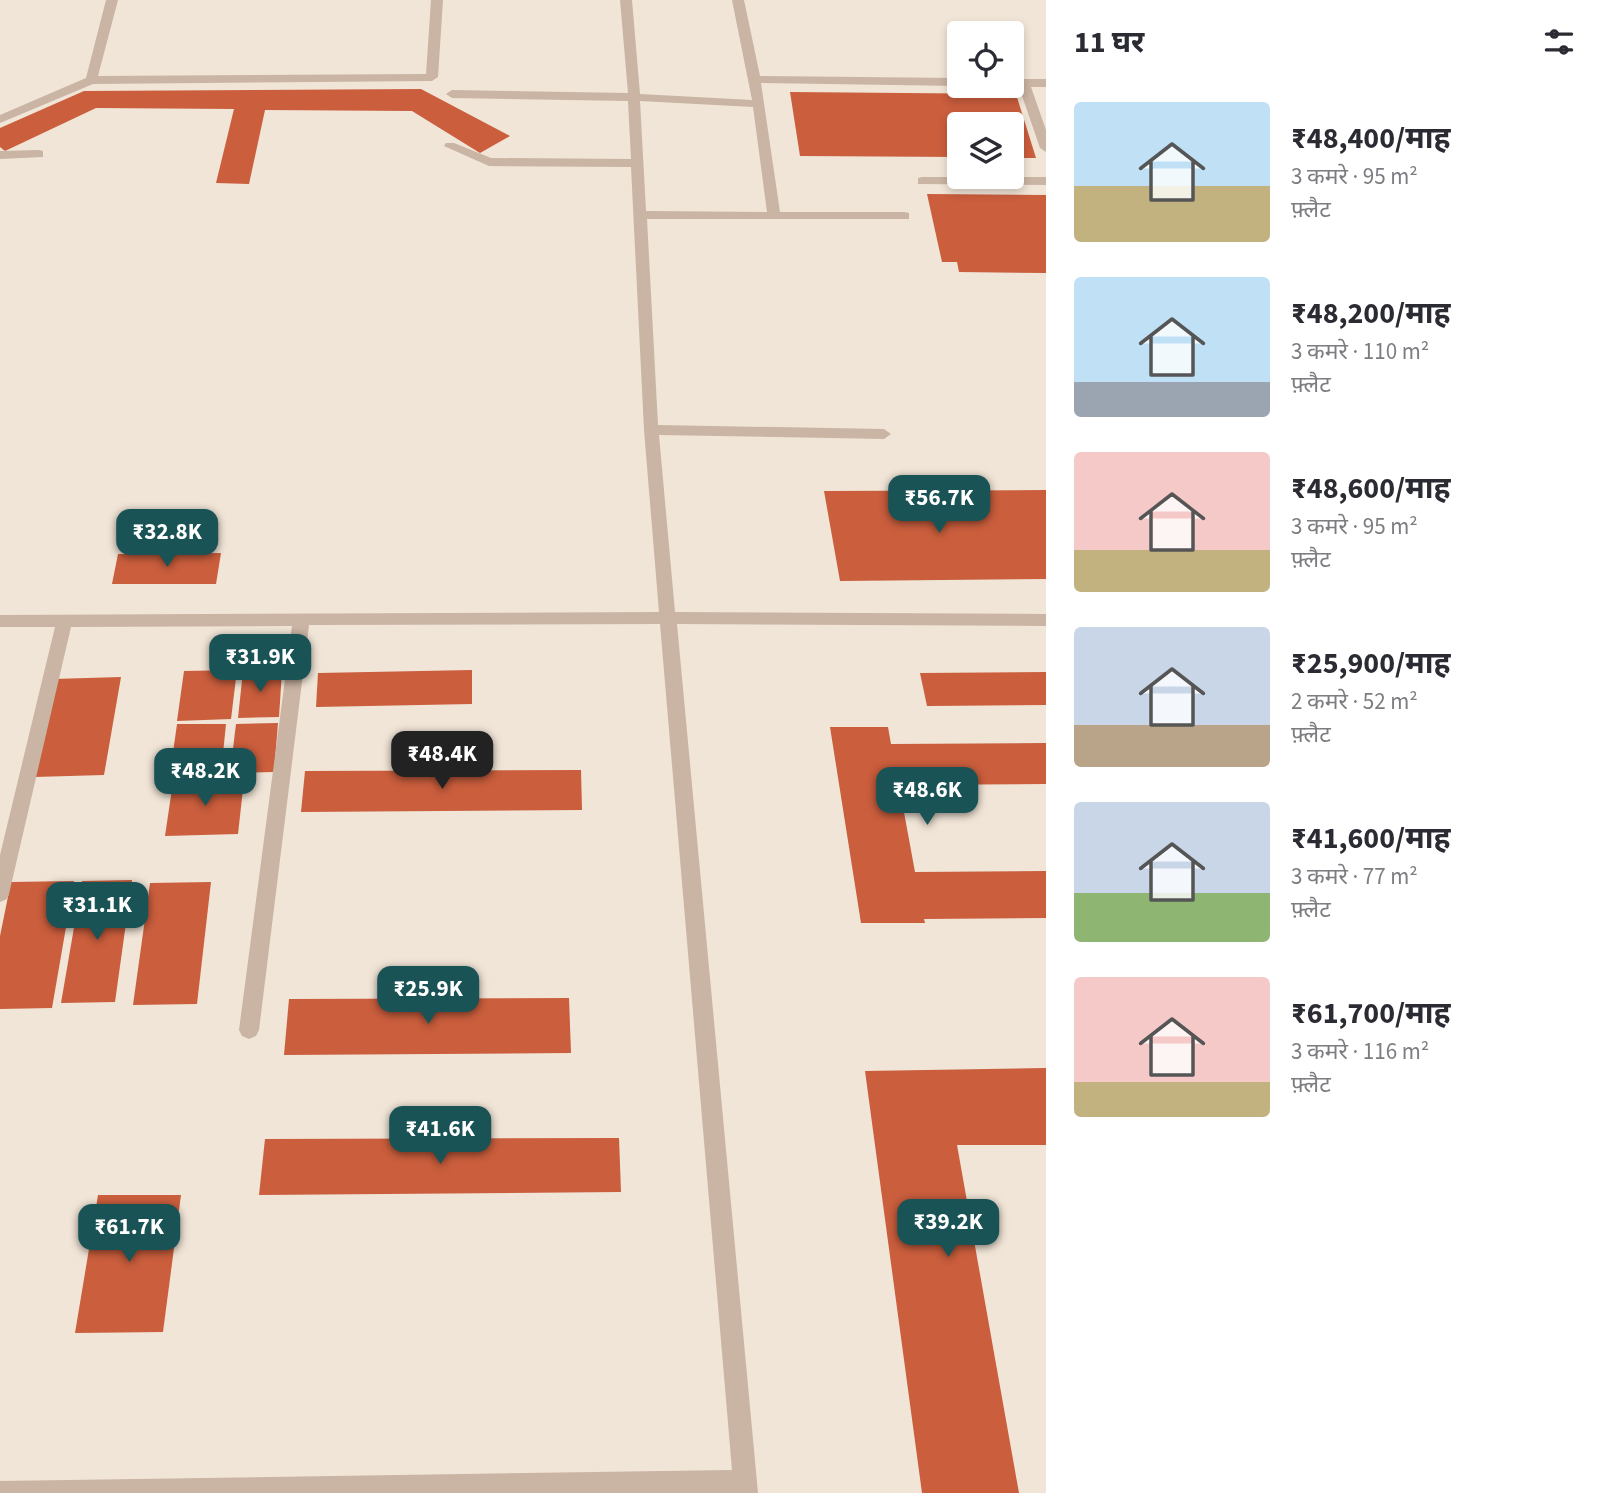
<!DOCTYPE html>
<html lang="hi">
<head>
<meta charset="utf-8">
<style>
  body { margin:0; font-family:"Source Sans 3","Noto Sans Devanagari",sans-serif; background:#f2f2f3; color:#2b2b33; height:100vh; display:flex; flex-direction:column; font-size:26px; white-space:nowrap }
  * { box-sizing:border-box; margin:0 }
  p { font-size:23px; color:#7c7c81 }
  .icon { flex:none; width:38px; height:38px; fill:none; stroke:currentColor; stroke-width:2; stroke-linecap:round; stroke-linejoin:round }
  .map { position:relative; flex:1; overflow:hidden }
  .panel { display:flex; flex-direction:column; background:#fff; width:560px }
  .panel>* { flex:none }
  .fabs { position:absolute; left:947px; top:21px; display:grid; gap:14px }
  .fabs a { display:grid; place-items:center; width:77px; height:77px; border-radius:7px; background:#fff; box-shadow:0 4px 10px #0003; font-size:35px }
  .price { position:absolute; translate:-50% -60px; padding:0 16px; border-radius:14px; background:#1a5356; color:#fff; font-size:23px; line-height:46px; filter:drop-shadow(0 2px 4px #0008) }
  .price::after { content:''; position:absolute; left:50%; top:42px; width:21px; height:16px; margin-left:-10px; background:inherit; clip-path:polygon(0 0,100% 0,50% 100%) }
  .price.selected { background:#222; color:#fff }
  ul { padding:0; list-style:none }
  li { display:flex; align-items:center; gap:21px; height:175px; padding:0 28px }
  li span { display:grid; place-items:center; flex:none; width:196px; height:140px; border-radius:7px; color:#555 }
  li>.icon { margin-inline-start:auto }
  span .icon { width:84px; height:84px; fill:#fffc; stroke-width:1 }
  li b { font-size:30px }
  h2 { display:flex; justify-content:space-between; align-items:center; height:84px; padding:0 28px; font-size:30px }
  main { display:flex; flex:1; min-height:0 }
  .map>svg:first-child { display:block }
</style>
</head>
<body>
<main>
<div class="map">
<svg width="1046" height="1493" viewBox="0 0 1046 1493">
  <rect width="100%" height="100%" fill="#f1e5d7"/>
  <g fill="#ca5e3d">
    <path d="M421 89 510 136 480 153 412 111 265 110 249 184 216 183 234 109 96 108 5 151 0 147V128L84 91Z"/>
    <path d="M790 92 1016 94 1036 158H1012V124H959V157L800 156Z"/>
    <path d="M927 194 1046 195V273L959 272 957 262H942Z"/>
    <path d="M1046 490V579L840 581 824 491Z"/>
    <path d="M221 553 216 584H112L118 554Z"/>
    <path d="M237 670 231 719 177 721 184 671Z"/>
    <path d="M472 670V704L316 707 318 673Z"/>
    <path d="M243 671H282L279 717 238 718Z"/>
    <path d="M1046 672V705L927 706 920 673Z"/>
    <path d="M121 677 104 775 34 777 53 679Z"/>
    <path d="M278 723 274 772 230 773 236 724Z"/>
    <path d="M177 724H226L221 773 170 774Z"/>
    <path d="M830 727H888L891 744 1046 743V784L899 785 915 872 1046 871V918L924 919 925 923H861Z"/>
    <path d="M581 770 582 810 301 812 305 771Z"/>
    <path d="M244 780 238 834 165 836 173 782Z"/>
    <path d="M132 880 115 1002 61 1003 82 881Z"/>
    <path d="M74 881 52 1008 0 1009V936L11 882Z"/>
    <path d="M211 882 197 1004 133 1005 150 883Z"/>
    <path d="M569 998 571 1053 284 1055 289 999Z"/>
    <path d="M1046 1068V1145H957L1019 1493H922L865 1071Z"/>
    <path d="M619 1138 621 1192 259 1195 265 1139Z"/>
    <path d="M98 1195H181L163 1332 75 1333Z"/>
  </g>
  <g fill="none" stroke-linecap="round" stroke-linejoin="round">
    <g fill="#cab4a3" fill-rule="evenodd">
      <path d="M106 0H118L98 76 426 74 431 0H443L438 77 432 81 93 84 0 123V115L86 78Z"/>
      <path d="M620 0H632L640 94 752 100 732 0H744L760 76 959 78V86L761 83 780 212H904L909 213V219H647L658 425 884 429 891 434 884 439 659 435 675 612 1046 614V626L677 624 758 1493H0V1481L732 1470 660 624 309 625 259 1030 256 1036 249 1039 242 1036 239 1030 292 626 71 627 9 894 7 899 0 902V855L55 627H0V615L659 612 644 430 631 167 489 166 444 146 446 143H454L491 158 631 159 628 101 452 98 446 94 452 90 628 93ZM640 101 753 107 767 212 646 211Z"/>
      <path d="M1012 79H1046V87H1031L1046 130V152L1040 148 1019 87 1009 86H1012Z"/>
      <path d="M39 150 43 151V157L0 159V151Z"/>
      <path d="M922 177H1046V185L918 184V178Z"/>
    </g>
  </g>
</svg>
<div class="fabs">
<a><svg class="icon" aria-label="locate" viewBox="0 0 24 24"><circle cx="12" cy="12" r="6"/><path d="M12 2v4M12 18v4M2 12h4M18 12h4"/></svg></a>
<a><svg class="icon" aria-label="layers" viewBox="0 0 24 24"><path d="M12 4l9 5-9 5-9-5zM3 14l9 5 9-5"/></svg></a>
</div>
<b class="price" style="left:939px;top:535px">₹56.7K</b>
<b class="price" style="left:167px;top:569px">₹32.8K</b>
<b class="price" style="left:260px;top:694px">₹31.9K</b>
<b class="price selected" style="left:442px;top:791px">₹48.4K</b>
<b class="price" style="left:205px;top:808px">₹48.2K</b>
<b class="price" style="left:927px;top:827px">₹48.6K</b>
<b class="price" style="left:97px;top:942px">₹31.1K</b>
<b class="price" style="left:428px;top:1026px">₹25.9K</b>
<b class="price" style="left:440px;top:1166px">₹41.6K</b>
<b class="price" style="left:948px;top:1259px">₹39.2K</b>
<b class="price" style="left:129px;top:1264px">₹61.7K</b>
</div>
<section class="panel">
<h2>11 घर<svg class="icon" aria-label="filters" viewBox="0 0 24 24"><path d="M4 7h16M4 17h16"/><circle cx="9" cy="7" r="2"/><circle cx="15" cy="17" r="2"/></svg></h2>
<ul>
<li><span style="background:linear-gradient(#bfe0f5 60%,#c2b280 0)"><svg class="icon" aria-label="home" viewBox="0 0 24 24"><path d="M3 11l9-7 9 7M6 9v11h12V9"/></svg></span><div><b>₹48,400/माह</b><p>3 कमरे · 95 m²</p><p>फ़्लैट</p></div></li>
<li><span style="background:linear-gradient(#bfe0f5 75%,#9aa5b1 0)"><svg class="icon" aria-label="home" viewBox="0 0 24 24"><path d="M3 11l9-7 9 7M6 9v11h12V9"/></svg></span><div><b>₹48,200/माह</b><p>3 कमरे · 110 m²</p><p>फ़्लैट</p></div></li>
<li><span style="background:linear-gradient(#f6c9c9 70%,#c2b280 0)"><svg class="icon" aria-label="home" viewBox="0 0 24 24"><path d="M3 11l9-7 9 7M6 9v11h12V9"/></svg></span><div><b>₹48,600/माह</b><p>3 कमरे · 95 m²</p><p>फ़्लैट</p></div></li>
<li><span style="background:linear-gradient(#c9d6e8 70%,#b9a48a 0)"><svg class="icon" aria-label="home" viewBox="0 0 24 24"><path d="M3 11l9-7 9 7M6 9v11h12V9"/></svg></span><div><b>₹25,900/माह</b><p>2 कमरे · 52 m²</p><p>फ़्लैट</p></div></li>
<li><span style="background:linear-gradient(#c9d6e8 65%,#8fb573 0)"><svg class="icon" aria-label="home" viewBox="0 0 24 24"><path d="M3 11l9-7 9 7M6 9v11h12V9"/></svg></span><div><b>₹41,600/माह</b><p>3 कमरे · 77 m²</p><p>फ़्लैट</p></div></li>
<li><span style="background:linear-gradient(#f6c9c9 75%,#c2b280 0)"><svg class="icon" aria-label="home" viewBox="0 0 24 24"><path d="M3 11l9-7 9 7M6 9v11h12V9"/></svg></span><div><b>₹61,700/माह</b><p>3 कमरे · 116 m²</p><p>फ़्लैट</p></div></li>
</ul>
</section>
</main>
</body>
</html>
